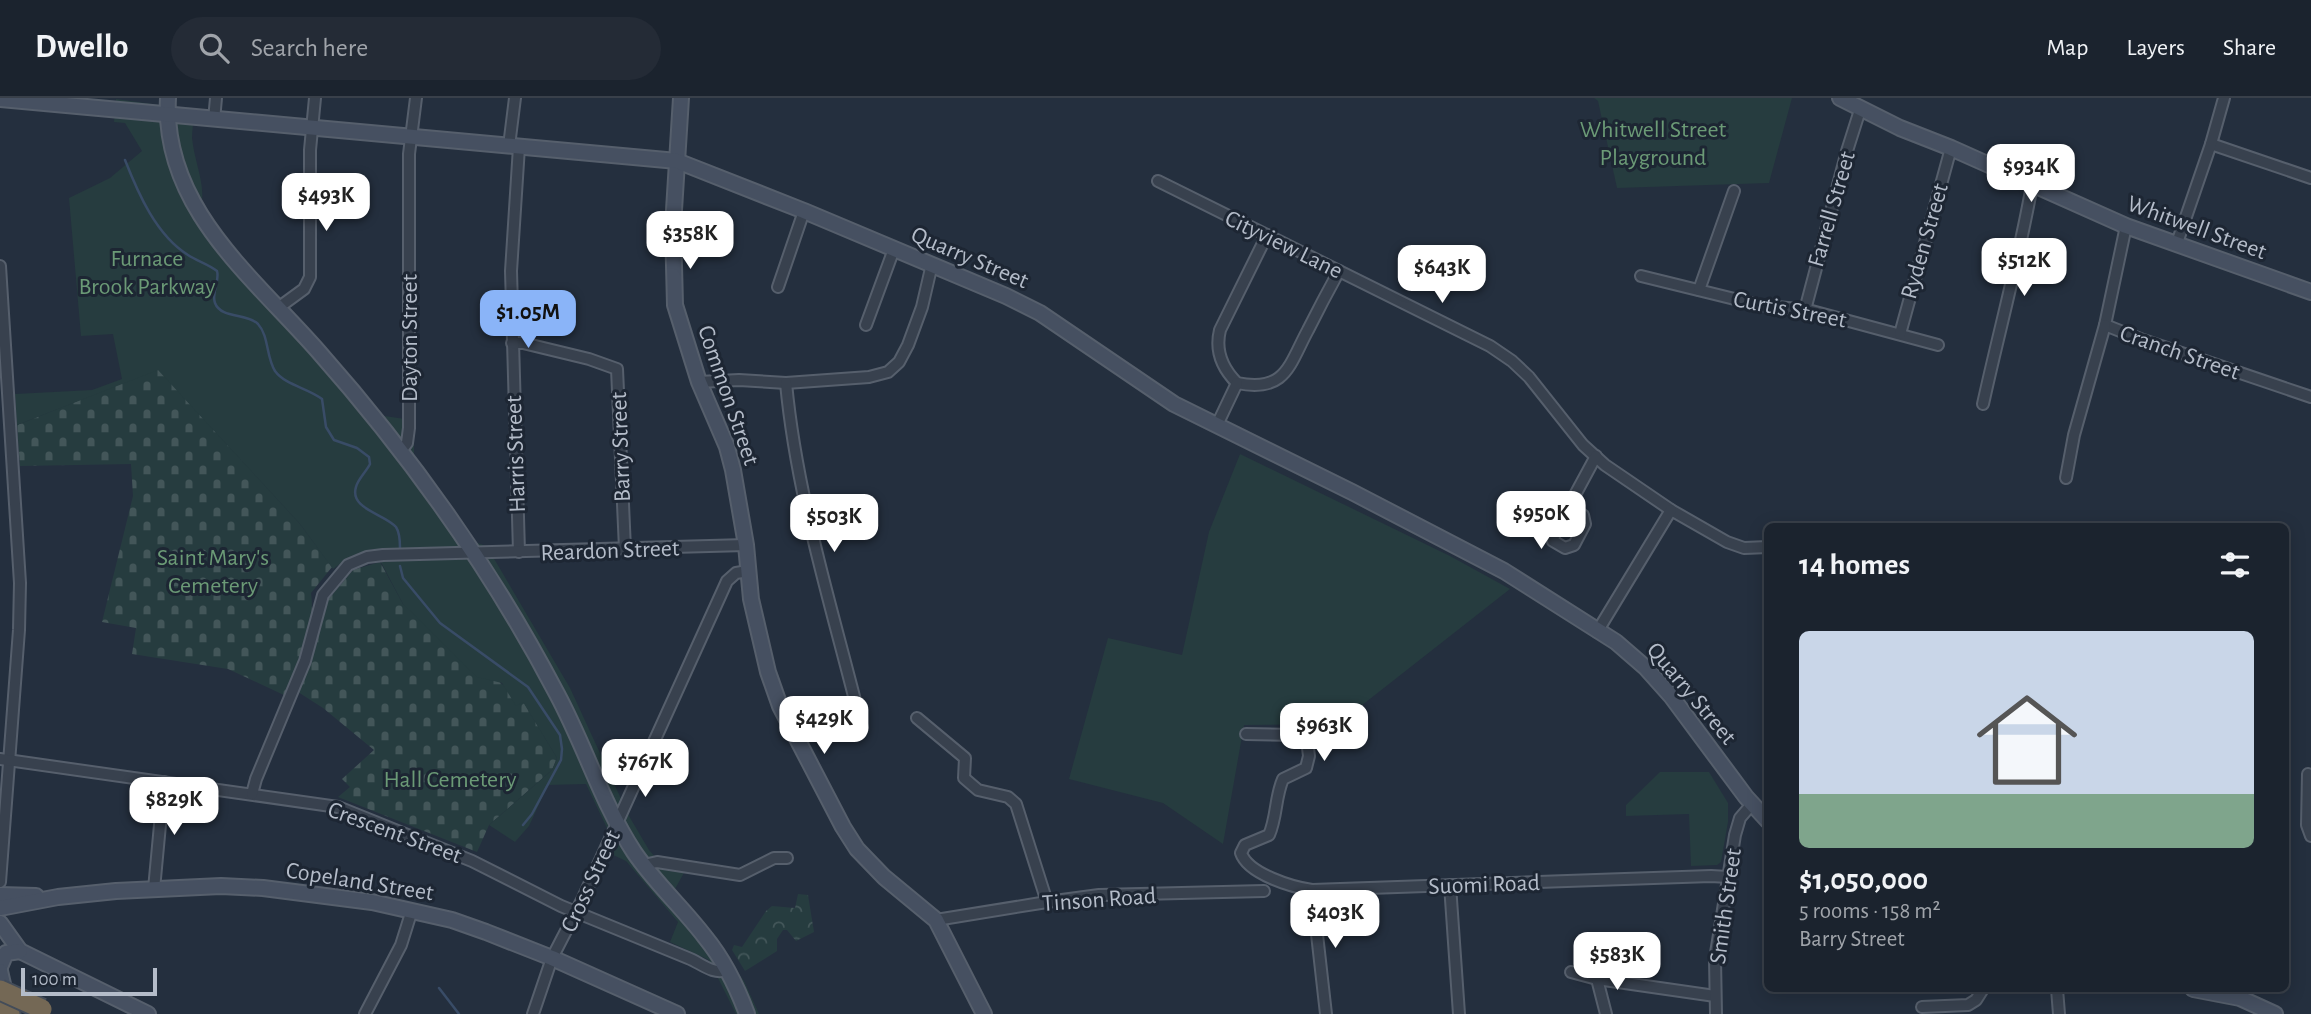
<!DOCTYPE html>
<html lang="en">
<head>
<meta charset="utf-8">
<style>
  body { margin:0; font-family:"Alegreya Sans",sans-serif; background:#242b36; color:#f1f3f6; height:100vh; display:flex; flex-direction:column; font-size:26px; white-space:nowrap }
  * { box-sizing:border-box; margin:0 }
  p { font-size:23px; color:#a0a4aa }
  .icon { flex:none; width:38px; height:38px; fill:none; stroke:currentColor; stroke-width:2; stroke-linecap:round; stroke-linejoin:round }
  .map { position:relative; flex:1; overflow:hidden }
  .side { position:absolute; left:1764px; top:425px; width:525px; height:469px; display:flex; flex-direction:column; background:#1b232e; border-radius:10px; box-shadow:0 4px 18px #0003,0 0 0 2px #39404a }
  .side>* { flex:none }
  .scale { position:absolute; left:21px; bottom:18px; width:136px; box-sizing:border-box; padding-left:7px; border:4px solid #b4bcc9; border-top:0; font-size:19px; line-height:24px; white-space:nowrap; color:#b4bcc9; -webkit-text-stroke:5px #1d2633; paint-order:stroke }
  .price { position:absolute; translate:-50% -60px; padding:0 16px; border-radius:14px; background:#fff; color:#222; font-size:23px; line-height:46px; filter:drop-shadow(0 2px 4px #0008) }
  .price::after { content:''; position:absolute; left:50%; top:42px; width:21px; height:16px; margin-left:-10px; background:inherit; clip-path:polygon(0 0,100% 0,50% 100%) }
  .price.current { background:#8ab4f8; color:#111 }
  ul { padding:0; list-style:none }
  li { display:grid; align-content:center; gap:14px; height:371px; padding:0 35px }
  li+li { border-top:2px solid #39404a }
  li span { display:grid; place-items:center; height:217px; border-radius:10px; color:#555 }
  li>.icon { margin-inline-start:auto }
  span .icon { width:126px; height:126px; fill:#fffc; stroke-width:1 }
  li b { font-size:30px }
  h2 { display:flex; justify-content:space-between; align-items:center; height:84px; padding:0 35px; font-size:30px }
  header { display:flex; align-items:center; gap:42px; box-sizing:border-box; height:98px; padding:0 35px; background:#1b232e; border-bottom:2px solid #39404a }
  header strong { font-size:33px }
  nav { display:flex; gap:38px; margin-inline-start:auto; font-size:24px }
  .search { width:490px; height:63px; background:#242b36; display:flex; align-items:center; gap:18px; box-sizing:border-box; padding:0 24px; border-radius:38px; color:#a0a4aa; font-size:26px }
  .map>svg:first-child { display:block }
</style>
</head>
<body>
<header>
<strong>Dwello</strong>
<div class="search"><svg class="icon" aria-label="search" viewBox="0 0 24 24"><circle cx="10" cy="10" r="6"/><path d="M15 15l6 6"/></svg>Search here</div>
<nav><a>Map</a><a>Layers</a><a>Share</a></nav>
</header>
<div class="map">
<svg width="2311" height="916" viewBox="0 0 2311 916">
  <defs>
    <pattern id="forest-crowns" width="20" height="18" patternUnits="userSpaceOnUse" patternTransform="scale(1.75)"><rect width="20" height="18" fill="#263c3f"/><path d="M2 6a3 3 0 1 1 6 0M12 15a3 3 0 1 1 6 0" fill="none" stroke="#435659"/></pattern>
    <pattern id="cemetery-stones" width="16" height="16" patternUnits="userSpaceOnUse" patternTransform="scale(1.75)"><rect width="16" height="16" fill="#263c3f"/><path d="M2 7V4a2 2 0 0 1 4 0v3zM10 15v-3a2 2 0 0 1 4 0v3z" fill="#435659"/></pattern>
  </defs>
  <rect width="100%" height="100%" fill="#242f3e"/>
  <path fill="url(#forest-crowns)" d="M798 796 808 797 814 834 796 843 787 832H783L777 841V853L745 873 732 852 734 847 742 849 766 813 772 808 795 810Z"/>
  <g fill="url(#cemetery-stones)">
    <path d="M158 271 300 426 332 469 311 495C316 531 299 565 286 598L228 571 132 556 136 530 102 524 133 398 131 366 20 368 17 327Z"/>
    <path d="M380 464 403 506 523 603 557 660 552 672 489 727 477 754 338 699 350 689 342 681 374 652 323 610 298 594 315 551 326 504 353 472Z"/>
  </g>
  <g fill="#263c3f">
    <path d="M1594 0H1792L1769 85 1617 90 1598 3Z"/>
    <path d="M116 1 195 12C194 21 192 31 192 40 196 74 209 88 198 124L364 315 405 321 414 347V366L470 442 486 448 496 464 570 590 629 718 649 752 664 769 685 773 675 791 744 883 759 916H736L709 862 670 844 678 824 626 763 611 756 615 747 586 686 548 687 529 728 515 744 489 727 552 672 557 660 523 604 516 608 502 585 477 579 403 506 374 451 351 458 333 471 300 426 158 272 17 327 15 296 92 292 122 281 113 236 81 238 69 100 110 80 142 53 125 25 114 24Z"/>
    <path d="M1240 356 1450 458 1510 491 1338 626 1244 627 1223 746 1163 705 1069 681 1108 540 1182 557 1209 434Z"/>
    <path d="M1660 674H1709L1728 705V724L1721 764 1717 767 1691 768 1689 716 1626 718V707Z"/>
  </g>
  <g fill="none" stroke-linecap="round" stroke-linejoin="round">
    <g stroke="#394c67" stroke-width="2.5">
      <path d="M125 62C138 95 156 137 188 157 197 163 208 166 217 173 220 184 211 194 215 205 221 221 247 215 258 226 269 238 266 259 275 273 285 287 308 290 322 301L326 329 334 342 357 350 369 359 370 366C366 374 358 381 356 389 349 411 385 416 396 429 400 435 400 443 400 450"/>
      <path d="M400 468 403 480 440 525 528 589 560 637 562 651 561 662 532 716 523 727"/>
      <path d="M439 890 459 916"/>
    </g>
    <defs>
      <g id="street">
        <path d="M214 22 216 0"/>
        <path d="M2211 46 2311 80"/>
        <path d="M509 48 515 0"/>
        <path d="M1158 83 1490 248 1512 263 1529 279 1583 347 1605 367 1671 412 1727 444 1744 450 1768 449"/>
        <path d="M2126 128 2105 227 2143 242 2311 299"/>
        <path d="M1267 137 1220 232C1215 252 1222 270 1237 285 1286 295 1289 267 1308 232 1318 212 1328 193 1339 173"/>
        <path d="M2177 145 2211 46 2224 0"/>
        <path d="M0 168 20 485 19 532 0 784"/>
        <path d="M1641 178 1759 207 1808 212 1938 247"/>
        <path d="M778 189 804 113"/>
        <path d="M1699 192 1734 93"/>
        <path d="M278 210 304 191 310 179V52L315 0"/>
        <path d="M1805 212 1847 53 1860 12"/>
        <path d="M866 227 894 151"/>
        <path d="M1900 236 1951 50"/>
        <path d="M512 245H523L589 261 617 271 625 451"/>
        <path d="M699 284 739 282 786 285 869 279 888 274 899 264 908 247 922 209 932 166"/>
        <path d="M786 285C797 402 834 516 862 630"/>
        <path d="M1983 306C1999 233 2019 161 2032 87"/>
        <path d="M1217 327 1237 285"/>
        <path d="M401 353 407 345 409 330V56L416 0"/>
        <path d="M2066 380 2074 337 2105 227"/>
        <path d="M1568 410 1583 417 1585 426 1574 447 1565 450 1553 443 1555 434 1596 358"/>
        <path d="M519 454 511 173 519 49"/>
        <path d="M1597 534 1671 412"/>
        <path d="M917 620 965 660 964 680 978 692 1008 699 1016 706 1047 804"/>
        <path d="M1246 636 1294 637 1307 642 1309 658 1306 670 1283 681C1275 699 1277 719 1269 737L1245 747 1241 755C1248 776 1292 789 1312 792L1711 778 1728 779"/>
        <path d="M0 661 338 709 472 763 561 808 688 860C701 865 713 877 726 872"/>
        <path d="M2308 676 2307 727 2311 738"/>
        <path d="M252 696 256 681 305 563 323 497 348 467 367 459 383 457 746 447"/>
        <path d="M644 767 657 764 740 777 774 760H787"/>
        <path d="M1450 787 1459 916"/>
        <path d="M154 791 164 684"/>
        <path d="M1312 792 1326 916"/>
        <path d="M936 822 1047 804 1099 797 1264 793"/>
        <path d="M1571 874 1597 881 1715 898"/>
        <path d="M1597 881 1606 916"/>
        <path d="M2057 891 2059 916"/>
        <path d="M1922 909 1968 907 1976 902 1983 891"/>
        <path d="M365 916 401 847 412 812"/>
        <path d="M533 916 552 860 583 800 727 483 736 475 748 473"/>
        <path d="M1716 916 1715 861 1735 737 1740 720 1752 706"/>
      </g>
      <g id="secondary">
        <path d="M168 0C162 109 252 178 318 253 410 357 492 472 557 596 585 648 602 705 634 754 655 785 683 810 705 839 723 861 737 889 747 916"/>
        <path d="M681 0 673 128 675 207 699 284 727 349 733 372 746 447 751 501 768 574 780 608 843 729 857 751 884 779 936 822 984 916"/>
        <path d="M1840 0 1900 30 1951 50 2126 128 2311 194"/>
        <path d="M0 1 677 63 804 113 1006 198 1040 215 1174 306 1352 394 1504 473 1616 544 1646 570 1671 598 1746 699 1768 723"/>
        <path d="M0 797 36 798"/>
        <path d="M0 810 58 799 116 793 221 788 263 790 372 804 452 822 486 834 552 860 677 916"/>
        <path d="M0 825 20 853 148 916"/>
        <path d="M0 869 6 855 20 853"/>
        <path d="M0 873 6 899"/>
        <path d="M2193 891 2240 900 2275 916"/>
      </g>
      <path id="highway" d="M0 912 10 916"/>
    </defs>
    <use href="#street" stroke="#565f6c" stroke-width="14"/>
    <use href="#secondary" stroke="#565f6c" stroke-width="18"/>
    <use href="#highway" stroke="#434c59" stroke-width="23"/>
    <use href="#street" stroke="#38414e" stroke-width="10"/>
    <use href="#secondary" stroke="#465061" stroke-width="14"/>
    <use href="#highway" stroke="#746855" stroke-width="19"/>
    <defs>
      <path id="highway-bridge" d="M0 892 42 911"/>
    </defs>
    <use href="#highway-bridge" stroke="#434c59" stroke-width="23" stroke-linecap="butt"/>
    <use href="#highway-bridge" stroke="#746855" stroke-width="19"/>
  </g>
  <g text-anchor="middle" stroke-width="6" stroke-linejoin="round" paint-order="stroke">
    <g font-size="24" fill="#6b9a76" stroke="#1d2633">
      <text x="1653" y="39">Whitwell Street<tspan x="1653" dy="28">Playground</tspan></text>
      <text x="147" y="168">Furnace<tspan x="147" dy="28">Brook Parkway</tspan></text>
      <text x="213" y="467">Saint Mary's<tspan x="213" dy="28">Cemetery</tspan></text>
      <text x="450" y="689">Hall Cemetery</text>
    </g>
    <g font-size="24" fill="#b4bcc9" stroke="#1d2633">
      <text transform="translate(1831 111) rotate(-74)" y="8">Farrell Street</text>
      <text transform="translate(2197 129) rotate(20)" y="8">Whitwell Street</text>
      <text transform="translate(1924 143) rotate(-74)" y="8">Ryden Street</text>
      <text transform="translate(1284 146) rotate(26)" y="8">Cityview Lane</text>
      <text transform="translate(970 159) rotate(23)" y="8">Quarry Street</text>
      <text transform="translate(1790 211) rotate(11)" y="8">Curtis Street</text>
      <text transform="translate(409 240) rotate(-90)" y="8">Dayton Street</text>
      <text transform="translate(2180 254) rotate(19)" y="8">Cranch Street</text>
      <text transform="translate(729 297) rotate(71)" y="8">Common Street</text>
      <text transform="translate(620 349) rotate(-92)" y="8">Barry Street</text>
      <text transform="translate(515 356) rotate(-92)" y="8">Harris Street</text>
      <text transform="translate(610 452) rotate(-2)" y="8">Reardon Street</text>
      <text transform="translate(1692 595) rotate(50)" y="8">Quarry Street</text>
      <text transform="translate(395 734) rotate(20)" y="8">Crescent Street</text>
      <text transform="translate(360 783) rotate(9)" y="8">Copeland Street</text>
      <text transform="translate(590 783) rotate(-65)" y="8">Cross Street</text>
      <text transform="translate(1484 786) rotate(-2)" y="8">Suomi Road</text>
      <text transform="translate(1099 801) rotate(-4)" y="8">Tinson Road</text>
      <text transform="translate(1725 808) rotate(-82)" y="8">Smith Street</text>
    </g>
  </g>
</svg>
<div class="scale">100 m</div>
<b class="price" style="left:2031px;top:106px">$934K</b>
<b class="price" style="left:326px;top:135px">$493K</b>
<b class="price" style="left:690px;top:173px">$358K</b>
<b class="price" style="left:2024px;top:200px">$512K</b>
<b class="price" style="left:1442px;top:207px">$643K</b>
<b class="price current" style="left:528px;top:252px">$1.05M</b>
<b class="price" style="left:1541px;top:453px">$950K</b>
<b class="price" style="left:834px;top:456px">$503K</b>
<b class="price" style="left:824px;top:658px">$429K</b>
<b class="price" style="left:1324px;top:665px">$963K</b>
<b class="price" style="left:645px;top:701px">$767K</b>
<b class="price" style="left:174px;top:739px">$829K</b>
<b class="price" style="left:1335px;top:852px">$403K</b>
<b class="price" style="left:1617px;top:894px">$583K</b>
<section class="side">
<h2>14 homes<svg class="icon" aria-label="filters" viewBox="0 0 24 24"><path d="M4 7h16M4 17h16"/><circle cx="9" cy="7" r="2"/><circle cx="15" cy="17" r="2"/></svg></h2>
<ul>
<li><span style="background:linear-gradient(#c9d6e8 75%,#7fa58c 0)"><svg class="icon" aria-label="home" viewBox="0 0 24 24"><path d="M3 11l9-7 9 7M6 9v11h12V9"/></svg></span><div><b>$1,050,000</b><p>5 rooms · 158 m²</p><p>Barry Street</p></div></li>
</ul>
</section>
</div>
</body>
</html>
